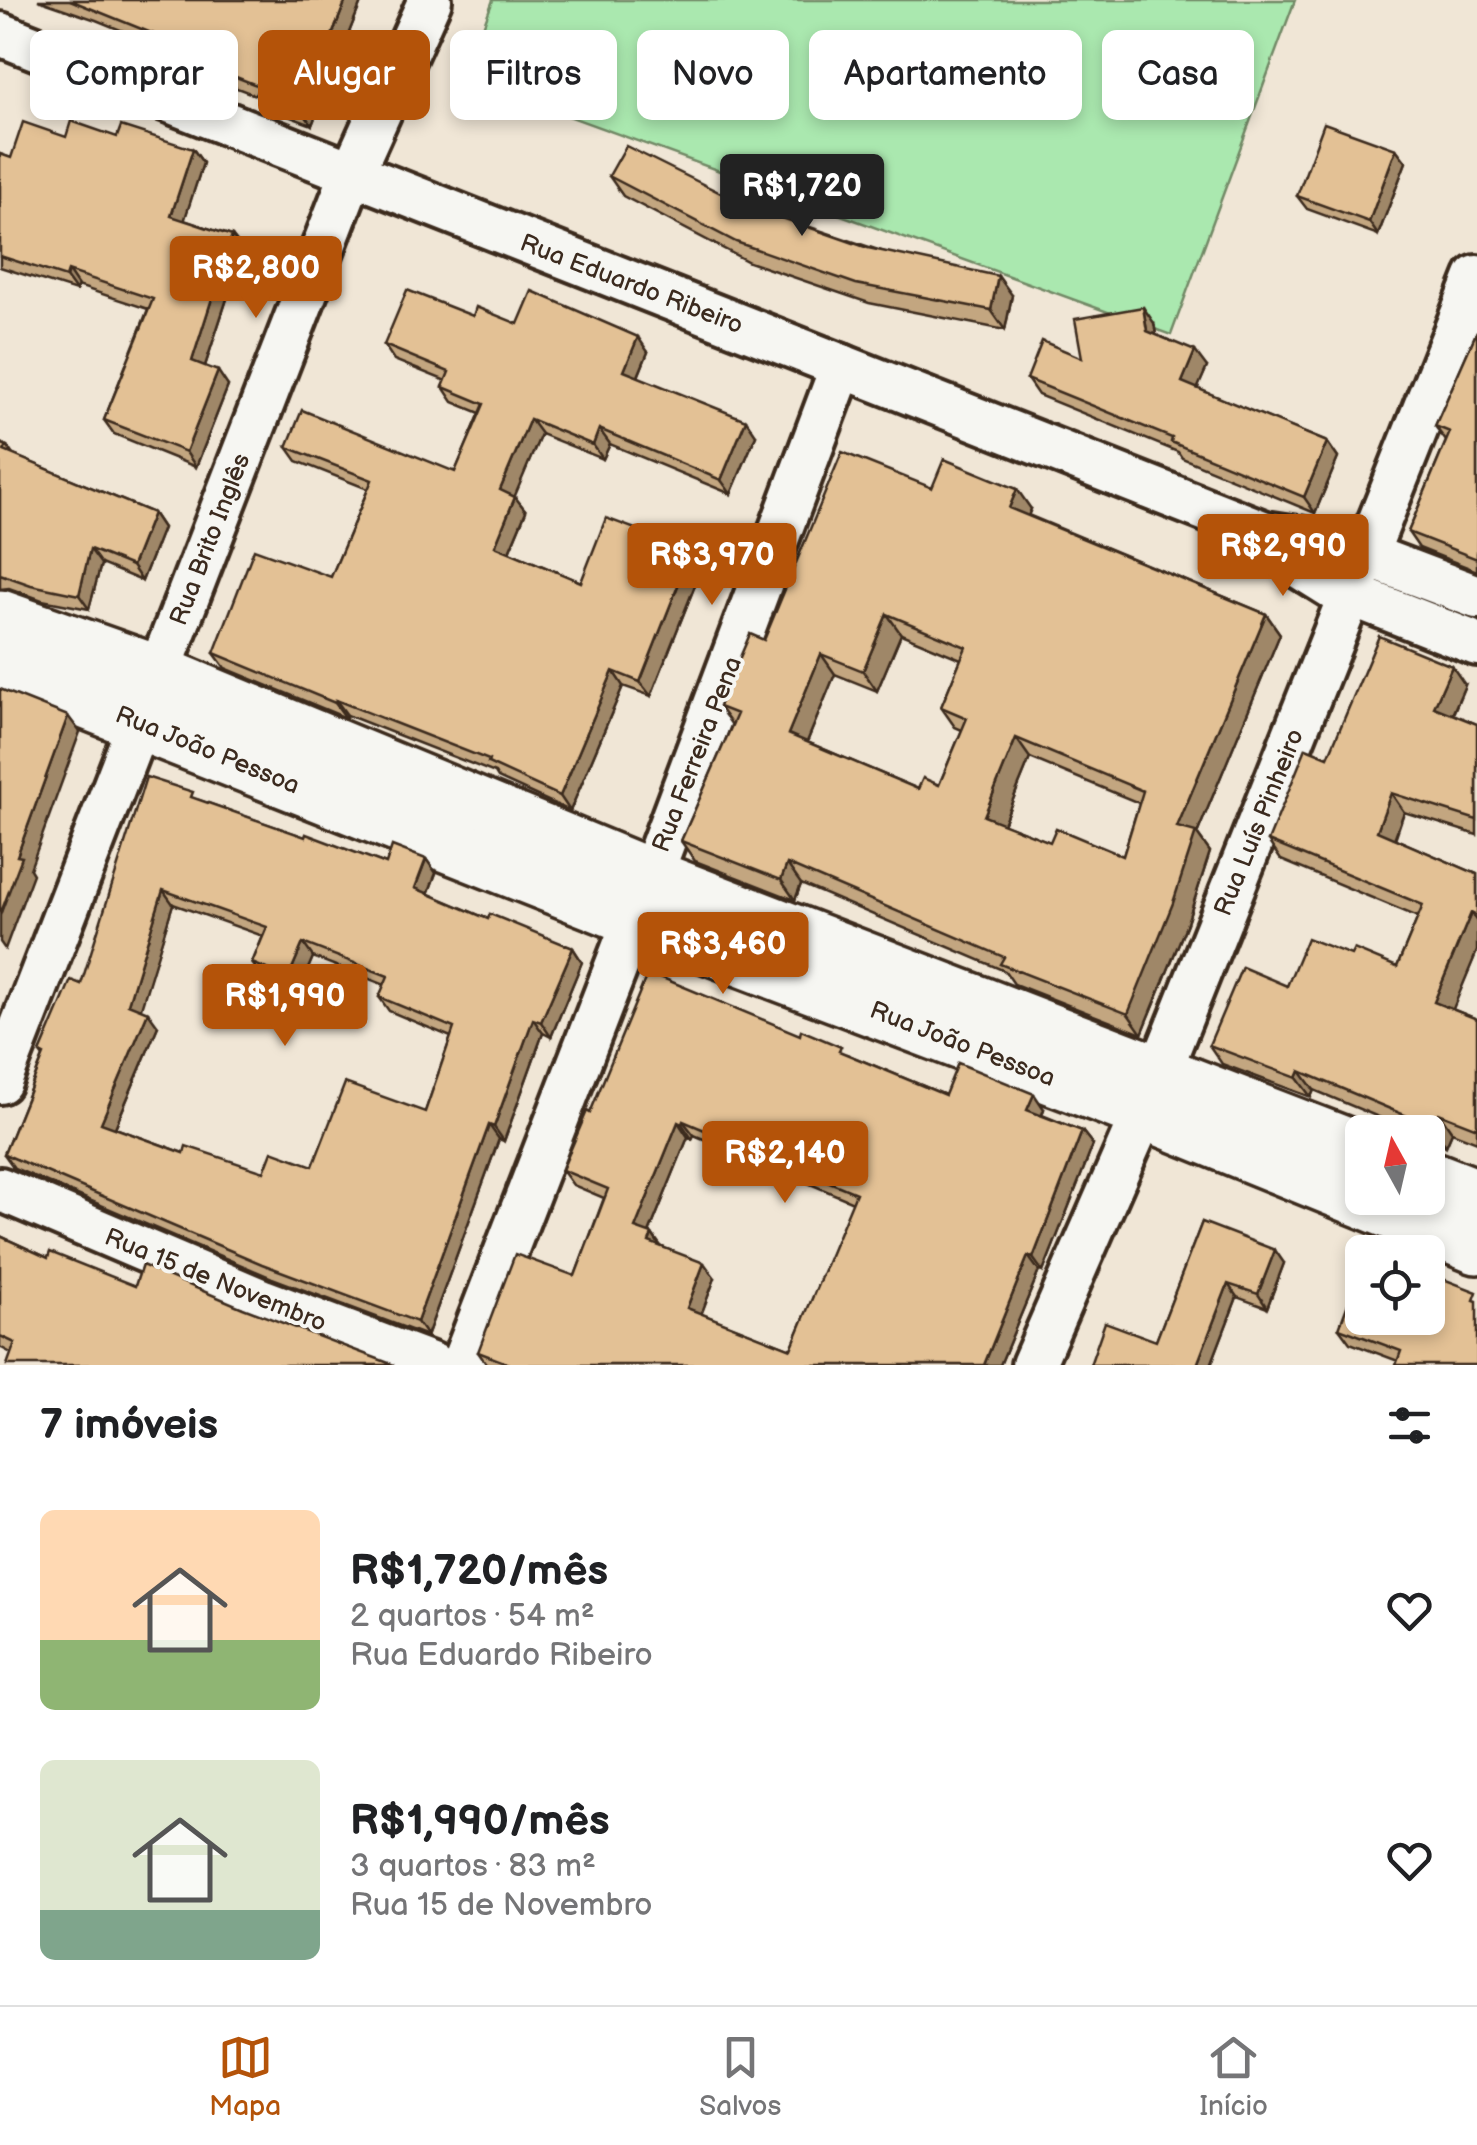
<!DOCTYPE html>
<html lang="pt">
<head>
<meta charset="utf-8">
<style>
  body { margin:0; font-family:"Balsamiq Sans",sans-serif; background:#f6f6f6; color:#202124; height:100vh; display:flex; flex-direction:column; font-size:38px; white-space:nowrap }
  * { box-sizing:border-box; margin:0 }
  p { font-size:32px; color:#757577 }
  .icon { flex:none; width:55px; height:55px; fill:none; stroke:currentColor; stroke-width:2; stroke-linecap:round; stroke-linejoin:round }
  .map { position:relative; height:1365px; overflow:hidden }
  .drawer { display:flex; flex-direction:column; background:#fff; flex:1 }
  .drawer>* { flex:none }
  .guide { position:absolute; left:30px; top:30px; width:1418px; height:90px; display:flex; gap:20px }
  .needle { width:65px; rotate:352deg }
  .fabs { position:absolute; left:1345px; top:1115px; display:grid; gap:20px }
  .fabs a { display:grid; place-items:center; width:100px; height:100px; border-radius:15px; background:#fff; box-shadow:0 5px 15px #0003; font-size:50px }
  .price { position:absolute; translate:-50% -85px; padding:0 22px; border-radius:10px; background:#b45309; color:#fff; font-size:32px; line-height:65px; filter:drop-shadow(0 2px 5px #0008) }
  .price::after { content:''; position:absolute; left:50%; top:60px; width:30px; height:22px; margin-left:-15px; background:inherit; clip-path:polygon(0 0,100% 0,50% 100%) }
  .price.on { background:#222; color:#fff }
  ul { padding:0; list-style:none }
  li { display:flex; align-items:center; gap:30px; height:250px; padding:0 40px }
  li span { display:grid; place-items:center; flex:none; width:280px; height:200px; border-radius:15px; color:#555 }
  li>.icon { margin-inline-start:auto }
  span .icon { width:120px; height:120px; fill:#fffc; stroke-width:1 }
  li b { font-size:42px }
  h2 { display:flex; justify-content:space-between; align-items:center; height:120px; padding:0 40px; font-size:42px }
  .tag { padding:0 35px; border-radius:15px; background:#fff; box-shadow:0 5px 15px #0003; font-size:35px; line-height:90px }
  .tag.on { background:#b45309; color:#fff }
  .dock { display:flex; justify-content:space-around; align-items:center; height:140px; border-top:2px solid #e0e0e0; background:#fff; font-size:28px; color:#757577 }
  .dock a { display:grid; justify-items:center; gap:5px }
  .dock .on { color:#b45309 }
  .map>svg:first-child { display:block }
</style>
</head>
<body>
<div class="map">
<svg width="1477" height="1365" viewBox="0 0 1477 1365">
  <rect width="100%" height="100%" fill="#f0e6d6"/>
  <filter id="ink" filterUnits="userSpaceOnUse"><feTurbulence type="fractalNoise" baseFrequency=".01" numOctaves="2"/><feDisplacementMap in="SourceGraphic" scale="20" xChannelSelector="R" yChannelSelector="G"/><feConvolveMatrix kernelMatrix="1 2 1 2 8 2 1 2 1" color-interpolation-filters="sRGB"/></filter>
  <g filter="url(#ink)">
    <path fill="#aae8af" stroke="#728966" stroke-width="2.5" d="M493 0H1295L1171 335 464 78Z"/>
    <g fill="none" stroke-linecap="round" stroke-linejoin="round">
      <defs>
        <g id="street">
          <path d="M0 34 1265 533 1337 544 1477 597"/>
          <path d="M1265 533 1292 562 1332 587 1477 644"/>
          <path d="M0 1082 352 173 430 0"/>
          <path d="M0 1189 263 1301 433 1365"/>
          <path d="M462 1365 635 918 842 366"/>
          <path d="M1033 1365 1144 1111 1477 277"/>
        </g>
        <g id="secondary">
          <path d="M0 618 156 673 649 877 1362 1152"/>
          <path d="M0 667 635 918 1144 1111 1477 1246"/>
          <path d="M1428 1178 1477 1197"/>
        </g>
      </defs>
      <use href="#street" stroke="#3b2a1e" stroke-width="50"/>
      <use href="#secondary" stroke="#3b2a1e" stroke-width="62"/>
      <use href="#street" stroke="#f6f6f2" stroke-width="42"/>
      <use href="#secondary" stroke="#f6f6f2" stroke-width="55"/>
    </g>
    <g fill="#c3a680" stroke="#3b2a1e" stroke-width="2.5" fill-rule="evenodd">
      <path d="M38 0H362L312 125 266 108 258 96 187 69 177 53 96 20Z"/>
      <path d="M66 137H117L193 149 203 163 184 220 232 236 243 250 205 366 228 386 196 467 114 434 104 420 148 309 78 286 76 291 0 267V154L11 158Z"/>
      <path d="M1396 149 1406 162 1378 235 1307 209 1297 196Z"/>
      <path d="M609 176 745 205 1012 295 1005 330 869 303 749 262 623 196Z"/>
      <path d="M473 316 518 324 648 352 638 377 756 435 731 494 610 444 603 459 541 434 514 496 526 511 509 552 581 582 703 565 651 696 623 686 570 811 498 778 495 773 347 715 346 718 225 668 214 653 331 577 368 489 297 461 287 447 455 472 480 413 453 402 443 387 446 381 394 360 384 345Z"/>
      <path d="M1154 323 1156 335 1207 367 1197 389 1327 442 1338 458 1315 513 1182 458 1178 452 1038 395 1027 379 1082 358Z"/>
      <path d="M1477 331V571L1419 548 1408 532 1446 441 1435 426Z"/>
      <path d="M0 443 7 446 13 455 153 513 163 528 142 581 101 564 89 609 42 600 9 588 0 589Z"/>
      <path d="M932 488 1031 509 1028 515 1266 614 1280 634 1197 834 1210 852 1187 923 1142 1034 1014 984 1005 971 801 884 795 900 695 861 681 841 732 725 719 707 764 640ZM901 634 961 659 941 707 955 727 962 730 939 785 918 789 807 742 835 674 877 691ZM1030 758 1139 803 1123 856 1050 842 1003 824Z"/>
      <path d="M1465 685 1453 714 1477 724V835L1404 812 1395 839 1477 874V951L1452 1009 1477 1019V1142L1452 1132 1446 1146 1428 1138V1132H1414L1314 1090 1311 1097 1222 1064 1209 1045 1287 986 1351 955 1397 967 1418 917 1281 860 1268 841 1328 757Z"/>
      <path d="M199 800 305 837 386 864 426 859 436 873 428 894 488 919 573 948 582 962 551 1037 543 1033 504 1141 499 1139 427 1336 272 1278 14 1168 4 1154 43 1057 40 1053 81 984ZM173 904 263 936 252 963 262 977 298 992 313 957 385 985 379 997 389 1011 451 1037 425 1112 313 1166 264 1172 184 1153 115 1128 158 1026 140 1009Z"/>
      <path d="M846 1054 945 1095 1044 1109 1042 1115 1082 1131 1093 1145 1043 1272 1039 1271 1000 1365H487L478 1352 575 1276 604 1198 573 1185 562 1170ZM694 1135 853 1202 791 1349 701 1314 715 1278 661 1246 652 1234 649 1233 688 1137 692 1139Z"/>
      <path d="M1202 1222 1284 1263 1267 1308 1237 1297 1211 1365H1090L1156 1341Z"/>
      <path d="M0 1236 48 1258 135 1286 243 1308 11 1353 0 1347Z"/>
      <path d="M1477 1292 1398 1361 1350 1343 1339 1328Z"/>
    </g>
    <g fill="#9f8768" stroke="#3b2a1e" stroke-width="2.5">
      <path d="M346 0H362L312 125 302 111Z"/>
      <path d="M193 149 203 163 181 231 171 216Z"/>
      <path d="M1396 149 1406 162 1378 235 1369 222Z"/>
      <path d="M232 236 243 250 202 375 192 361Z"/>
      <path d="M68 271 78 286 76 291 66 277Z"/>
      <path d="M998 276 1012 295 1005 330 991 310Z"/>
      <path d="M1143 307 1154 323 1158 347 1147 331Z"/>
      <path d="M638 337 648 352 634 386 624 371Z"/>
      <path d="M1195 351 1207 367 1193 399 1182 382Z"/>
      <path d="M218 371 228 386 196 467 186 452Z"/>
      <path d="M530 419 541 434 511 505 500 490Z"/>
      <path d="M746 420 756 435 731 494 721 480Z"/>
      <path d="M599 429 610 444 603 459 593 445Z"/>
      <path d="M1327 442 1338 458 1315 513 1304 497Z"/>
      <path d="M1017 489 1031 509 1023 528 1009 508Z"/>
      <path d="M515 497 526 511 505 561 495 546Z"/>
      <path d="M153 513 163 528 142 581 132 566Z"/>
      <path d="M90 549 101 564 89 609 79 595Z"/>
      <path d="M692 550 703 565 651 696 640 682Z"/>
      <path d="M887 614 901 634 877 691 863 671Z"/>
      <path d="M1266 614 1280 634 1197 834 1210 852 1187 923 1142 1034 1128 1014 1177 827Z"/>
      <path d="M821 654 835 674 802 754 788 734Z"/>
      <path d="M1452 666 1465 685 1447 726 1434 707Z"/>
      <path d="M613 671 623 686 570 811 560 796Z"/>
      <path d="M336 700 347 715 346 718 335 703Z"/>
      <path d="M68 716 80 732 30 869 33 874 5 949 0 942V915L17 856Z"/>
      <path d="M1016 738 1030 758 998 836 984 816Z"/>
      <path d="M1391 793 1404 812 1390 850 1377 831Z"/>
      <path d="M426 859 436 873 425 902 415 888Z"/>
      <path d="M787 864 801 884 795 900 781 880Z"/>
      <path d="M163 890 173 904 138 1018 128 1004Z"/>
      <path d="M1471 913 1477 922V951L1448 1021 1434 1002Z"/>
      <path d="M303 943 313 957 298 992 288 978Z"/>
      <path d="M573 948 582 962 551 1037 541 1022Z"/>
      <path d="M148 1012 158 1026 111 1137 101 1123Z"/>
      <path d="M533 1019 543 1033 504 1141 494 1127Z"/>
      <path d="M1300 1071 1314 1090 1311 1097 1297 1078Z"/>
      <path d="M1034 1094 1044 1109 1038 1125 1027 1110Z"/>
      <path d="M1439 1113 1452 1132 1446 1146 1433 1127Z"/>
      <path d="M683 1121 694 1135 692 1139 682 1124Z"/>
      <path d="M678 1122 688 1137 645 1243 635 1228Z"/>
      <path d="M489 1125 499 1139 427 1336 417 1322Z"/>
      <path d="M1082 1131 1093 1145 1043 1272 1033 1258Z"/>
      <path d="M652 1234 662 1249 649 1242Z"/>
      <path d="M1275 1250 1284 1263 1267 1308 1258 1294Z"/>
      <path d="M1028 1256 1039 1271 1000 1365H984Z"/>
      <path d="M704 1263 715 1278 698 1323 687 1308Z"/>
      <path d="M1228 1284 1237 1297 1211 1365H1197Z"/>
    </g>
    <g fill="#e3c195" stroke="#3b2a1e" stroke-width="2.5" fill-rule="evenodd">
      <path d="M70 0H346L302 111 256 93 259 86 177 54 181 45Z"/>
      <path d="M71 121 117 137 121 126 193 149 171 216 232 236 192 361 218 371 186 452 104 420 153 299 68 271 66 277 0 256V154L11 158 23 122 66 137Z"/>
      <path d="M1324 123 1396 149 1369 222 1297 196Z"/>
      <path d="M626 146 745 205 868 248 998 276 991 310 856 284 736 242 609 176Z"/>
      <path d="M407 290 473 316 476 307 518 324 532 291 638 337 624 371 746 420 721 480 599 429 593 445 530 419 500 490 515 497 495 546 581 582 606 518 692 550 640 682 613 671 560 796 488 763 489 760 336 700 335 703 214 653 254 549 331 577 372 480 287 447 302 410 455 472 484 404 443 387 449 372 384 345Z"/>
      <path d="M1143 307 1147 331 1195 351 1182 382 1327 442 1304 497 1171 442 1172 438 1027 379 1042 341 1082 358 1075 319Z"/>
      <path d="M1477 331V559L1408 532 1450 432 1435 426Z"/>
      <path d="M0 443 7 446 4 451 153 513 132 566 90 549 79 595 31 585 0 574Z"/>
      <path d="M842 452 932 488 944 459 1017 489 1009 508 1266 614 1177 827 1196 832 1173 903 1128 1014 1000 964 1004 957 787 864 781 880 681 841 737 714 719 707 720 704 750 634 764 640ZM887 614 966 647 941 707 967 718 939 785 923 778 918 789 788 734 821 654 863 671ZM1016 738 1143 791 1123 856 1056 828 1050 842 984 816Z"/>
      <path d="M1379 636 1452 666 1434 707 1477 724V820L1391 793 1377 831 1477 874V916L1471 913 1434 1002 1477 1019V1128L1439 1113 1433 1127 1300 1071 1297 1078 1209 1045 1242 967 1287 986 1307 938 1351 955 1354 949 1397 967 1423 905 1268 841 1306 748 1328 757Z"/>
      <path d="M0 689 68 716 17 856 22 857 0 915Z"/>
      <path d="M146 777 193 792 191 797 305 837 306 834 386 864 392 846 426 859 415 888 488 919 490 914 573 948 541 1022 533 1019 494 1127 489 1125 417 1322 262 1264 4 1154 44 1055 40 1053 71 980 81 984ZM163 890 267 927 252 963 288 978 303 943 388 976 379 997 454 1028 425 1112 345 1083 313 1166 272 1151 264 1172 186 1146 184 1153 101 1123 148 1012 128 1004Z"/>
      <path d="M648 972 800 1035 801 1030 841 1047 839 1051 945 1095 958 1063 1034 1094 1027 1110 1082 1131 1033 1258 1028 1256 984 1365H512L478 1352 515 1254 575 1276 608 1189 562 1170 587 1111 590 1113ZM683 1121 856 1193 791 1349 687 1308 704 1263 649 1242 652 1234 635 1228 678 1122 682 1124Z"/>
      <path d="M1202 1222 1275 1250 1258 1294 1228 1284 1197 1365H1090L1105 1322 1156 1341Z"/>
      <path d="M0 1236 48 1258 50 1252 135 1286 142 1265 243 1308 394 1365H7L15 1343 0 1336Z"/>
      <path d="M1370 1245 1390 1252H1368Z"/>
      <path d="M1362 1266V1318H1428V1273L1477 1292 1474 1300 1477 1301V1365H1396L1401 1351 1339 1328Z"/>
    </g>
  </g>
  <g text-anchor="middle" stroke-width="8" stroke-linejoin="round" paint-order="stroke">
    <g font-size="25" fill="#3b2a1e" stroke="#f6f6f2">
      <text transform="translate(632 283) rotate(21)" y="9">Rua Eduardo Ribeiro</text>
      <text transform="translate(209 539) rotate(-69)" y="9">Rua Brito Inglês</text>
      <text transform="translate(208 749) rotate(22)" y="9">Rua João Pessoa</text>
      <text transform="translate(696 754) rotate(-69)" y="9">Rua Ferreira Pena</text>
      <text transform="translate(1258 822) rotate(-68)" y="9">Rua Luís Pinheiro</text>
      <text transform="translate(963 1043) rotate(21)" y="9">Rua João Pessoa</text>
      <text transform="translate(216 1279) rotate(22)" y="9">Rua 15 de Novembro</text>
    </g>
  </g>
</svg>
<div class="fabs">
<a><svg class="needle" viewBox="-14 -14 28 28"><path d="M0-13l5 13h-10z" fill="#e53935"/><path d="M0 13l5-13h-10z" fill="#757577"/></svg></a>
<a><svg class="icon" aria-label="locate" viewBox="0 0 24 24"><circle cx="12" cy="12" r="6"/><path d="M12 2v4M12 18v4M2 12h4M18 12h4"/></svg></a>
</div>
<b class="price on" style="left:802px;top:239px">R$1,720</b>
<b class="price" style="left:256px;top:321px">R$2,800</b>
<b class="price" style="left:1283px;top:599px">R$2,990</b>
<b class="price" style="left:712px;top:608px">R$3,970</b>
<b class="price" style="left:723px;top:997px">R$3,460</b>
<b class="price" style="left:285px;top:1049px">R$1,990</b>
<b class="price" style="left:785px;top:1206px">R$2,140</b>
<div class="guide">
<a class="tag">Comprar</a>
<a class="tag on">Alugar</a>
<a class="tag">Filtros</a>
<a class="tag">Novo</a>
<a class="tag">Apartamento</a>
<a class="tag">Casa</a>
</div>
</div>
<section class="drawer">
<h2>7 imóveis<svg class="icon" aria-label="filters" viewBox="0 0 24 24"><path d="M4 7h16M4 17h16"/><circle cx="9" cy="7" r="2"/><circle cx="15" cy="17" r="2"/></svg></h2>
<ul>
<li><span style="background:linear-gradient(#ffd9b3 65%,#8fb573 0)"><svg class="icon" aria-label="home" viewBox="0 0 24 24"><path d="M3 11l9-7 9 7M6 9v11h12V9"/></svg></span><div><b>R$1,720/mês</b><p>2 quartos · 54 m²</p><p>Rua Eduardo Ribeiro</p></div><svg class="icon" aria-label="heart" viewBox="0 0 24 24"><path d="M12 20l-8-8c-3-5 5-10 8-4 3-6 11-1 8 4z"/></svg></li>
<li><span style="background:linear-gradient(#dfe7d0 75%,#7fa58c 0)"><svg class="icon" aria-label="home" viewBox="0 0 24 24"><path d="M3 11l9-7 9 7M6 9v11h12V9"/></svg></span><div><b>R$1,990/mês</b><p>3 quartos · 83 m²</p><p>Rua 15 de Novembro</p></div><svg class="icon" aria-label="heart" viewBox="0 0 24 24"><path d="M12 20l-8-8c-3-5 5-10 8-4 3-6 11-1 8 4z"/></svg></li>
</ul>
</section>
<nav class="dock">
<a class="on"><svg class="icon" aria-label="map" viewBox="0 0 24 24"><path d="M3 6l6-2 6 2 6-2v14l-6 2-6-2-6 2zM9 4v14M15 6v14"/></svg>Mapa</a>
<a><svg class="icon" aria-label="saved" viewBox="0 0 24 24"><path d="M7 4h10v16l-5-4-5 4z"/></svg>Salvos</a>
<a><svg class="icon" aria-label="home" viewBox="0 0 24 24"><path d="M3 11l9-7 9 7M6 9v11h12V9"/></svg>Início</a>
</nav>
</body>
</html>
